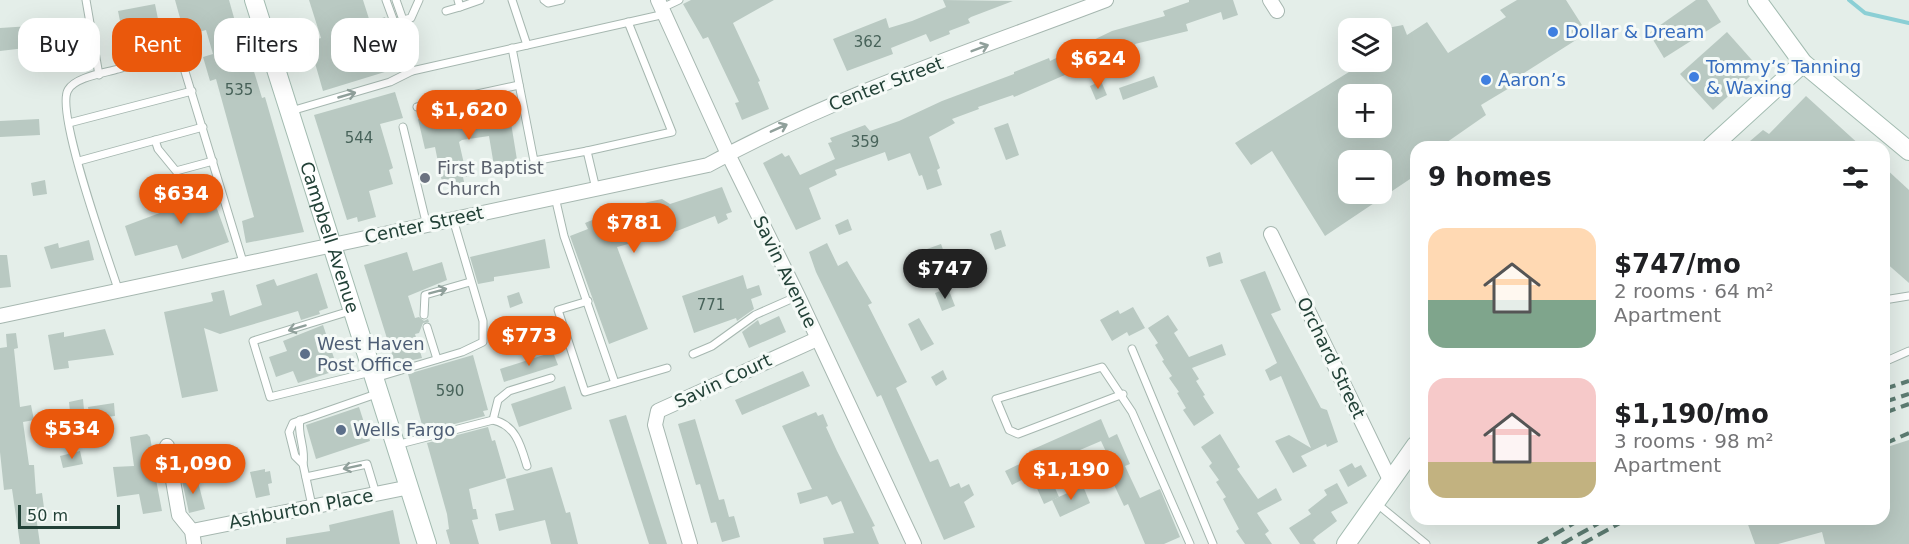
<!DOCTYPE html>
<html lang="en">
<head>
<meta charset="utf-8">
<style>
  body { margin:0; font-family:"DejaVu Sans",sans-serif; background:#f6f6f6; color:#202124; height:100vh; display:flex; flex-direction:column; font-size:22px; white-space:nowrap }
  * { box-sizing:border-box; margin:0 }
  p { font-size:20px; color:#757577 }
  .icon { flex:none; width:33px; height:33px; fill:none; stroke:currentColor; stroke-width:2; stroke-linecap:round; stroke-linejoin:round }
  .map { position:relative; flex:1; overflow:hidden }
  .side { position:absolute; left:1410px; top:141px; width:480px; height:384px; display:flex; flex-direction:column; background:#fff; border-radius:18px; box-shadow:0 6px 24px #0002 }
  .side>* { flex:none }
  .banner { position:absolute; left:18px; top:18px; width:570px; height:54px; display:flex; gap:12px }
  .fabs { position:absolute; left:1338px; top:18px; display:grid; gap:12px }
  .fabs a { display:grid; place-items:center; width:54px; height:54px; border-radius:12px; background:#fff; box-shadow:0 6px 24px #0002; font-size:30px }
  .scale { position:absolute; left:18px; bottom:15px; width:102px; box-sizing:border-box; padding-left:6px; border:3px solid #224137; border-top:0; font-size:16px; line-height:21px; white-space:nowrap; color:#224137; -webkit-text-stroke:4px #f5faf7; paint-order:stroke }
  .price { position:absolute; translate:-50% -51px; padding:0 14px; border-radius:21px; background:#ea580c; color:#fff; font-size:20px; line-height:39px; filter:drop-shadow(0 2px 3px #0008) }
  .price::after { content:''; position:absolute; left:50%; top:36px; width:18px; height:14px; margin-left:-9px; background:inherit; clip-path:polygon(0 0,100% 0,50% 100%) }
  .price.current { background:#222; color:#fff }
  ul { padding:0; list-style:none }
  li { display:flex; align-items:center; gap:18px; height:150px; padding:0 18px }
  li span { display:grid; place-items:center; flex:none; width:168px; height:120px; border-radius:18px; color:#555 }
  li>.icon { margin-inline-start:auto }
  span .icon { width:72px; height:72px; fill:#fffc; stroke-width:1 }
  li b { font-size:26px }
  h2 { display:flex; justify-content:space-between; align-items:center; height:72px; padding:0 18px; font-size:26px }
  .chip { padding:0 21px; border-radius:18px; background:#fff; box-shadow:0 6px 24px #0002; font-size:21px; line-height:54px }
  .chip.current { background:#ea580c; color:#fff }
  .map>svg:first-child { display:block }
</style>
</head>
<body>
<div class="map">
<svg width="1909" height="544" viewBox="0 0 1909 544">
  <rect width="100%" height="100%" fill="#e4eee9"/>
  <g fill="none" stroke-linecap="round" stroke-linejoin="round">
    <path stroke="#8bcfd5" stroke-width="4" d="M1849 0 1865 13 1909 23"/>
  </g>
  <g fill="#b9c9c2" fill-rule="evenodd">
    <path d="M175 0H229L242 46 246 45 262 98 265 97 304 232 246 243 242 221 254 217 216 79 210 81 203 57 213 54 206 30 185 36Z"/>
    <path d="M309 0H363L370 22 385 17 401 67 323 91 309 42 321 38Z"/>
    <path d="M691 0H774L733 23 760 81 758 82 769 109 742 120 735 103 739 102 708 37 703 39 683 4Z"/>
    <path d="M943 0 1013 1 971 17 968 19 970 23 949 31 950 34 930 42 926 34 891 48 893 54 847 71 833 39 886 18 889 28 912 21 946 7Z"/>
    <path d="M1189 0H1233L1238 15 1223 20 1221 12 1186 24 1188 31 1135 44 1138 52 1099 66 1097 61 1014 97 1013 95 978 107 979 109 952 119 955 123 929 137 940 168 937 170 942 185 927 190 922 175 919 176 910 153 888 161 885 152 835 170 837 175 809 188 821 219 796 230 763 163 782 153 785 157 789 155 800 175 835 159 828 143 832 142 830 138 865 125 870 131 899 121 942 101 1014 74V72L1049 58 1050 61 1112 31 1165 16 1163 11 1189 2Z"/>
    <path d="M1517 0H1566L1587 33 1513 80 1516 84 1481 105 1486 115 1440 147H1416V175L1325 236 1272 151 1251 165 1235 143 1365 62H1382V29L1403 25 1407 35 1427 22 1448 53 1506 17 1500 10ZM1348 94H1382V128H1348ZM1348 160H1382V194H1348Z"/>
    <path d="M1696 0H1707L1721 22 1664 58 1649 33Z"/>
    <path d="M155 4 160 29 123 36 118 11Z"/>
    <path d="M71 23 76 38H81L86 67 62 70 56 25Z"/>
    <path d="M31 26 34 47 0 51V28Z"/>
    <path d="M1727 32 1759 68 1713 110 1680 74Z"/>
    <path d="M1154 76 1158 87 1123 100 1119 88Z"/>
    <path d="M1101 81 1107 95 1096 100 1090 86Z"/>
    <path d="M395 92 403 118 380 124 393 168 389 170 393 184 369 191 376 217 358 222 357 217 347 220 314 115Z"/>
    <path d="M1806 96 1862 147H1743L1763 130 1769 134Z"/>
    <path d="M501 104 504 123H511L519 172 500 175 499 172H495L489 136 462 140 459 142 467 177H463L465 186 448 189 447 181 442 182 435 147 425 149 418 119Z"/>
    <path d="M39 119 40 135 0 137V121Z"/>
    <path d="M1008 123 1019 155 1006 160 994 128Z"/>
    <path d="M1884 167 1909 190V283L1884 261Z"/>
    <path d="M45 180 47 194 33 196 31 183Z"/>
    <path d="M208 184 229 242 182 259 177 245 135 256 125 226 165 211 161 200Z"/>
    <path d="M722 187 732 212 726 214 728 219 718 224 715 216 677 231 617 247 648 329 609 344 570 236 588 229 585 223 602 216 605 223 623 216 622 210 648 202 662 199 670 204Z"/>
    <path d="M848 219 852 230 839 235 835 225Z"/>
    <path d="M1001 230 1006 246 995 250 990 234Z"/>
    <path d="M545 239 550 268 494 277V281L478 284 470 257Z"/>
    <path d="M89 240 94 260 51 269 44 247 58 243 59 248Z"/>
    <path d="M827 243 838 266 847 261 872 303 868 305 907 382 896 388 930 462 938 459 950 487 959 483 961 488 969 484 974 495 964 502 975 527 944 540 881 395 877 397 816 272 809 252Z"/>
    <path d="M941 244 948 263 934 268 927 249Z"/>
    <path d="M407 252 413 271 442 262 447 280 408 296 415 318 419 317 424 321 428 319 429 322 423 323 419 333 415 334 422 358 395 364 364 265Z"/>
    <path d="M1220 252 1223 263 1209 267 1206 257Z"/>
    <path d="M0 255H7L11 287 0 288Z"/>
    <path d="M1265 271 1281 310 1271 314 1321 408 1327 410 1338 442 1327 447 1326 444 1301 456 1307 466 1293 473 1275 441 1289 435 1311 448 1281 376 1270 381 1265 370 1277 363 1240 280Z"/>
    <path d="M317 273 328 308 319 311 320 314 301 320 298 311 220 334 204 328 218 391 182 398 164 312 210 302 213 301 211 293 224 290 230 316 262 305 256 285 274 279 277 286Z"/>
    <path d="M743 275 747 289 759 285 762 295 751 299 754 309 737 321 736 318 694 333 682 296Z"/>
    <path d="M948 288 955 306 942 311 935 293Z"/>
    <path d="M519 292 523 303 510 308 507 296Z"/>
    <path d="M1133 307 1145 328 1129 336 1127 332 1112 341 1100 320 1118 310 1120 314Z"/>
    <path d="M1168 315 1178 330 1174 333 1189 357 1222 344 1226 355 1192 368 1199 379 1196 381 1205 395 1203 396 1214 413 1194 426 1183 410 1186 408 1177 393 1179 392 1169 378 1172 376 1162 361 1164 360 1155 345 1158 343 1148 328Z"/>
    <path d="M779 316 786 332 749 348 742 332 758 320 760 325Z"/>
    <path d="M919 318 934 344 921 351 908 324Z"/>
    <path d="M323 325 338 370 298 383 293 371 276 377 269 357 287 351 283 341Z"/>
    <path d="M105 329 114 355 68 361 69 368 54 370 48 335 64 332V337Z"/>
    <path d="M16 333 18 348 14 349 20 407 31 405 34 420 23 422 29 465H34L36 494 42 493 45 515 36 516 40 544H20L12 489 4 490 0 452V348L7 347 6 334Z"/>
    <path d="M553 352 558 365 504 382 500 369Z"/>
    <path d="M473 355 488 410 483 411 485 416 424 432 408 374Z"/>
    <path d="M943 370 947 379 936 386 931 377Z"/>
    <path d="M803 371 810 386 742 415 735 400Z"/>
    <path d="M565 386 572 409 519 427 511 404Z"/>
    <path d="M83 399 84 410 70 412 69 402Z"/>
    <path d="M114 403 115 416 90 419 88 407Z"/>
    <path d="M359 407 370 441 316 459 306 425Z"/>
    <path d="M816 412 818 416 823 414 828 426 826 427 837 451 875 526 872 527 879 544H824L823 538 854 533 841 501 832 505 827 496 800 504 797 493 812 489 782 426Z"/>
    <path d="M626 415 667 544H649L609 420Z"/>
    <path d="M695 419 719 500 724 499 729 517 734 516 740 537 722 542 716 522 711 523 700 484 696 485 678 424Z"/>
    <path d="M1101 419 1109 438 1117 434 1130 464 1125 466 1140 498 1160 489 1180 537 1164 544H1145L1128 504 1124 506 1109 474 1115 471 1101 441 1045 465 1059 497 1044 504 1031 475 1012 485 1005 471 1032 458 1029 451Z"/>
    <path d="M488 427 492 441 495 440 506 478 469 489 473 509H476L478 519 472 520 479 544H450L446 530 449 529 447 514 427 443Z"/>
    <path d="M147 434 150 437 152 448H150L162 511 143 514 139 494 117 497 113 467 134 466 130 437Z"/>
    <path d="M1220 434 1240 467 1237 469 1258 499 1276 488 1282 500 1257 513 1269 531 1265 534 1272 544H1245L1236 531 1239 529 1223 499 1226 497 1216 482 1219 480 1209 466 1212 463 1201 447Z"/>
    <path d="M1909 440V544H1825L1822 532 1778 544H1755L1746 519H1884V448Z"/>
    <path d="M80 451 83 464 63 468 60 456Z"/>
    <path d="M207 455 209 469 197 471 195 457Z"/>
    <path d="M1352 463 1355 468 1361 465 1367 476 1348 487 1339 470Z"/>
    <path d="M552 467 566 513 570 512 578 544H551L545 520 499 531 495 514 514 510 506 479Z"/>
    <path d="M265 469V472L270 471 272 483 268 484 270 495 256 498 250 472Z"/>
    <path d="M197 478 205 509 189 513 182 481Z"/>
    <path d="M1337 483 1348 503 1331 512 1337 521 1317 536 1313 540 1316 544H1300L1289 528 1311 514 1308 510 1327 495 1324 490Z"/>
    <path d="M1083 486 1090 503 1060 517 1052 500Z"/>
    <path d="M393 510 400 544H286V538L330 531 329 525Z"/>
  </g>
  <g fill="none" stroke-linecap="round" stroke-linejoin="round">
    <defs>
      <g id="service">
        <path d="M86 0 99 75"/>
        <path d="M396 0 403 20 411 18 419 0"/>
        <path d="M458 0 460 7 480 0"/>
        <path d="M512 0 527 45"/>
        <path d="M544 0 548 3 561 0"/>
        <path d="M662 8 679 0"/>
        <path d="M446 11 460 7"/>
        <path d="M512 48 534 161 587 151 596 189"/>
        <path d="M412 71 665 14"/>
        <path d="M417 107 519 85"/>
        <path d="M291 111 390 82 412 71 386 0"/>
        <path d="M69 123 192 91"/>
        <path d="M403 127 427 226"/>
        <path d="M155 140 158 149 176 171 213 161"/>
        <path d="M587 151 672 132 628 22"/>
        <path d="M79 161 203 127"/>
        <path d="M555 197 564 236 615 383"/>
        <path d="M118 289C108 258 55 112 68 90 75 77 105 73 118 69 140 63 163 51 183 65L243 262"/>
        <path d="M1884 300 1909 296"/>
        <path d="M588 301 558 310 585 392 667 368"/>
        <path d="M350 311 253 341 270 397 371 372"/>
        <path d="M424 315 425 295 470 282"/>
        <path d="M427 327 437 359"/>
        <path d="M1132 349 1213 544"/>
        <path d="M693 354 712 346 755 315 798 296"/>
        <path d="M1884 362 1909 351"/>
        <path d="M375 378 462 352 483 342V321L453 219"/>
        <path d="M1123 394 1018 434 1009 430 996 399 1102 367 1132 412 1190 544"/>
        <path d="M300 420C297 435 306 448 303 464"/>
        <path d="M493 420 498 400 509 391 551 378"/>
        <path d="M396 445 493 420C516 425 521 446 527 466"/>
        <path d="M306 477 367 464 376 494"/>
        <path d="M1376 503 1426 544"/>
        <path d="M312 506 303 464 295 456 289 432 293 423 379 393"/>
      </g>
      <g id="minor">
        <path d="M658 0 728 154 798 296 914 544"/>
        <path d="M1270 0 1277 11"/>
        <path d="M1271 234 1391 482"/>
        <path d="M0 316 708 165C834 96 972 51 1106 0"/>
        <path d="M167 446 179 515 192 531 194 544"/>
        <path d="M192 531 410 487"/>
        <path d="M690 544 655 425 658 411 817 339"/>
      </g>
      <g id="secondary">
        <path id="s1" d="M254 0 427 544"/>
        <path d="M1757 0 1803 63 1909 151"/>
        <path d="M1711 147 1803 63"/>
        <path d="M1346 544 1416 445"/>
      </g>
    </defs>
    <use href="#service" stroke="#a6b7b0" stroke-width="9"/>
    <use href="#minor" stroke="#a6b7b0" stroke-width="16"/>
    <use href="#secondary" stroke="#a2bbb0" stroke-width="20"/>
    <use href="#service" stroke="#fff" stroke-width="7"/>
    <use href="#minor" stroke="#fff" stroke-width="14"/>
    <use href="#secondary" stroke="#fff" stroke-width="18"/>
    <g stroke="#5d7c72" stroke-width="4" stroke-dasharray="12 6" stroke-linecap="butt">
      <path d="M1884 389 1909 381"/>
      <path d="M1884 402 1909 394"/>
      <path d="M1884 413 1909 404"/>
      <path d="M1884 444 1909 433"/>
      <path d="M1538 544 1581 519"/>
      <path d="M1562 544 1606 519"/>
      <path d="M1582 544 1627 519"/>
    </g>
  </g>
  <defs><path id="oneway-shaft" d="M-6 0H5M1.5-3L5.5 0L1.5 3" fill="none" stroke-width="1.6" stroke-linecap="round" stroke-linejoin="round" transform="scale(1.5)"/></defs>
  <g stroke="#90a09b">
    <use href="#oneway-shaft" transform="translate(980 48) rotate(-21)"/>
    <use href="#oneway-shaft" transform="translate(347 95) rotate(-16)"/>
    <use href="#oneway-shaft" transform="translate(779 128) rotate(-24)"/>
    <use href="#oneway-shaft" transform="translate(438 291) rotate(-15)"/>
    <use href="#oneway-shaft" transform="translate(297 328) rotate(163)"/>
    <use href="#oneway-shaft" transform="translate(352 467) rotate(168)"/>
  </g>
  <g fill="#3f7fe0" stroke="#f5faf7" stroke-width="2">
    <circle cx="1553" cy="32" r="6"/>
    <circle cx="1694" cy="77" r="6"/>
    <circle cx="1486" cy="80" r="6"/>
  </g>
  <circle fill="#6b7280" stroke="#f5faf7" stroke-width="2" cx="425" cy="178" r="6"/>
  <g fill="#5c6f8a" stroke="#f5faf7" stroke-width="2">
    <circle cx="305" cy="354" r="6"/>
    <circle cx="341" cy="430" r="6"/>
  </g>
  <g text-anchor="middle" stroke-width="6" stroke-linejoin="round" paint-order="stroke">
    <g font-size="15" fill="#48635a">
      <text x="868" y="47">362</text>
      <text x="239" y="95">535</text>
      <text x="359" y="143">544</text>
      <text x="865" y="147">359</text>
      <text x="711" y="310">771</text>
      <text x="450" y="396">590</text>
    </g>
    <g font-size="18" fill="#366cbe" stroke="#f5faf7" text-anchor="start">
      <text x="1565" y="38">Dollar &amp; Dream</text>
      <text x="1706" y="73">Tommy’s Tanning<tspan x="1706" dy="21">&amp; Waxing</tspan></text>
      <text x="1498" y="86">Aaron’s</text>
    </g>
    <g font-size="18" fill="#224137" stroke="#f5faf7">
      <text transform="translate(886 84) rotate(-21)" y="6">Center Street</text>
      <text transform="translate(424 225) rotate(-12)" y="6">Center Street</text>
      <text dy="6" stroke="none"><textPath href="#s1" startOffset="249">Campbell Avenue</textPath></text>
      <text transform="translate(785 272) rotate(64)" y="6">Savin Avenue</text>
      <text transform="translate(1331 358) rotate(64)" y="6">Orchard Street</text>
      <text transform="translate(723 381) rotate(-25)" y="6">Savin Court</text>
      <text transform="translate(301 509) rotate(-11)" y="6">Ashburton Place</text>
    </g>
    <g font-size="18" fill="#5b616d" stroke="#f5faf7" text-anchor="start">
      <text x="437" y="174">First Baptist<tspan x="437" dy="21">Church</tspan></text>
    </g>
    <g font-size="18" fill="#4e5e75" stroke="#f5faf7" text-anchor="start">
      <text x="317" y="350">West Haven<tspan x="317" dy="21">Post Office</tspan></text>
      <text x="353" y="436">Wells Fargo</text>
    </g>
  </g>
</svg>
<div class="fabs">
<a><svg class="icon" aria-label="layers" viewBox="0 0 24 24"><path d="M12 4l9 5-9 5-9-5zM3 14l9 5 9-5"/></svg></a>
<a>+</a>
<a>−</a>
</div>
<div class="scale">50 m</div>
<b class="price" style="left:1098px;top:90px">$624</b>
<b class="price" style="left:469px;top:141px">$1,620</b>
<b class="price" style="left:181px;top:225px">$634</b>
<b class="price" style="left:634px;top:254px">$781</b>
<b class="price current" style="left:945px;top:300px">$747</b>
<b class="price" style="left:529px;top:367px">$773</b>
<b class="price" style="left:72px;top:460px">$534</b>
<b class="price" style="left:193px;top:495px">$1,090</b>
<b class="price" style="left:1071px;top:501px">$1,190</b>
<div class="banner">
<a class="chip">Buy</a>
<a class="chip current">Rent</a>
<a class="chip">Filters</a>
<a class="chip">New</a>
</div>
<section class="side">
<h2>9 homes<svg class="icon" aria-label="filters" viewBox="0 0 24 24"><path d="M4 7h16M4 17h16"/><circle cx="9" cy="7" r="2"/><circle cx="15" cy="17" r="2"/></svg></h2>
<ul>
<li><span style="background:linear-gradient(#ffd9b3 60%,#7fa58c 0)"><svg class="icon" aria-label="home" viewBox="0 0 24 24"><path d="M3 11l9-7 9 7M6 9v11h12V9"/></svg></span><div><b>$747/mo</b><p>2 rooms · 64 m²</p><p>Apartment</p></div></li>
<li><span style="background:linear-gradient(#f6c9c9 70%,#c2b280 0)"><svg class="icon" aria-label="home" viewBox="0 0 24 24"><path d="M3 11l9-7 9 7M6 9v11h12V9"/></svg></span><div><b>$1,190/mo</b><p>3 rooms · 98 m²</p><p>Apartment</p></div></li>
</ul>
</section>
</div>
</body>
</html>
